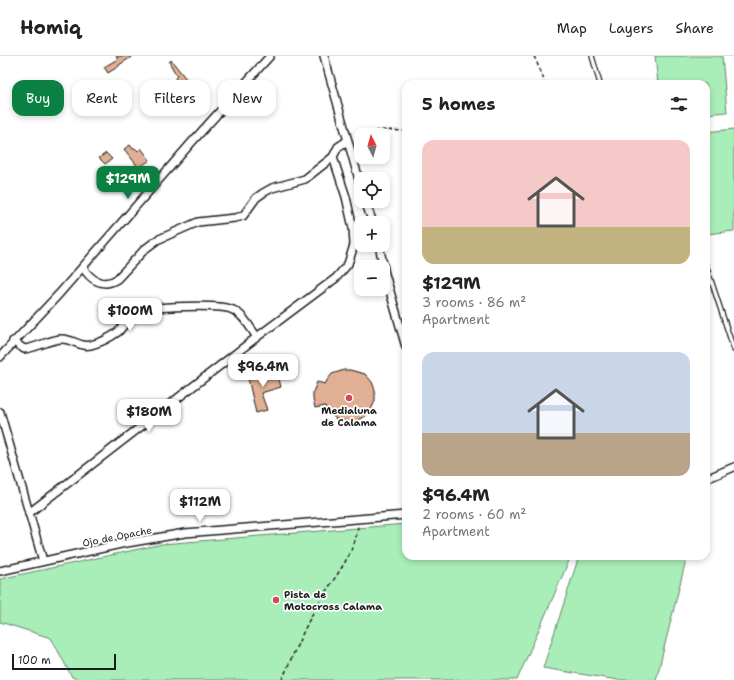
<!DOCTYPE html>
<html lang="en">
<head>
<meta charset="utf-8">
<style>
  body { margin:0; font-family:"Shantell Sans",sans-serif; background:#f6f6f6; color:#222; height:100vh; display:flex; flex-direction:column; font-size:15px; white-space:nowrap }
  * { box-sizing:border-box; margin:0 }
  p { font-size:13px; color:#767676 }
  .icon { flex:none; width:22px; height:22px; fill:none; stroke:currentColor; stroke-width:2; stroke-linecap:round; stroke-linejoin:round }
  .map { position:relative; flex:1; overflow:hidden }
  .details { position:absolute; left:402px; top:24px; width:308px; height:480px; display:flex; flex-direction:column; background:#fff; border-radius:12px; box-shadow:0 2px 6px #0003 }
  .details>* { flex:none }
  .guide { position:absolute; left:12px; top:24px; width:330px; height:36px; display:flex; gap:8px }
  .needle { width:26px; rotate:354deg }
  .buttons { position:absolute; left:354px; top:72px; display:grid; gap:8px }
  .buttons a { display:grid; place-items:center; width:36px; height:36px; border-radius:8px; background:#fff; box-shadow:0 2px 6px #0003; font-size:20px }
  .scale { position:absolute; left:12px; bottom:10px; width:104px; box-sizing:border-box; padding-left:4px; border:2px solid #1c1c1c; border-top:0; font-size:11px; line-height:14px; white-space:nowrap; color:#1c1c1c; -webkit-text-stroke:3px #fff; paint-order:stroke }
  .price { position:absolute; translate:-50% -34px; padding:0 9px; border-radius:8px; background:#fff; color:#222; font-size:13px; line-height:26px; filter:drop-shadow(0 1px 2px #0008) }
  .price::after { content:''; position:absolute; left:50%; top:24px; width:12px; height:9px; margin-left:-6px; background:inherit; clip-path:polygon(0 0,100% 0,50% 100%) }
  .price.active { background:#0b8043; color:#fff }
  ul { padding:0; list-style:none }
  li { display:grid; align-content:center; gap:8px; height:212px; padding:0 20px }
  li span { display:grid; place-items:center; height:124px; border-radius:12px; color:#555 }
  li>.icon { margin-inline-start:auto }
  span .icon { width:72px; height:72px; fill:#fffc; stroke-width:1 }
  li b { font-size:17px }
  h2 { display:flex; justify-content:space-between; align-items:center; height:48px; padding:0 20px; font-size:17px }
  .pill { padding:0 14px; border-radius:12px; background:#fff; box-shadow:0 2px 6px #0003; font-size:14px; line-height:36px }
  .pill.active { background:#0b8043; color:#fff }
  header { display:flex; align-items:center; gap:24px; box-sizing:border-box; height:56px; padding:0 20px; background:#fff; border-bottom:1px solid #e0e0e0 }
  header strong { font-size:19px }
  nav { display:flex; gap:22px; margin-inline-start:auto; font-size:14px }
  .map>svg:first-child { display:block }
</style>
</head>
<body>
<header>
<strong>Homiq</strong>
<nav><a>Map</a><a>Layers</a><a>Share</a></nav>
</header>
<div class="map">
<svg width="734" height="624" viewBox="0 0 734 624">
  <rect width="100%" height="100%" fill="#fff"/>
  <filter id="ink" filterUnits="userSpaceOnUse"><feTurbulence type="fractalNoise" baseFrequency=".025" numOctaves="2"/><feDisplacementMap in="SourceGraphic" scale="8" xChannelSelector="R" yChannelSelector="G"/><feConvolveMatrix kernelMatrix="1 2 1 2 8 2 1 2 1" color-interpolation-filters="sRGB"/></filter>
  <g filter="url(#ink)">
    <g fill="#a9edb8" stroke="#62846a">
      <path d="M655 0H722L727 56 706 58V28H658Z"/>
      <path d="M734 73V175L707 178 706 76Z"/>
      <path d="M406 468V500H571L517 624H81L72 621 51 582 0 566V523L162 488Z"/>
      <path d="M579 500H687L656 624H618L543 612Z"/>
    </g>
    <g fill="#e1af93" stroke="#1c1c1c">
      <path d="M116 0H133L119 9V10L108 17 104 11 118 3Z"/>
      <path d="M171 4 187 24 179 29 175 22 177 20 169 6Z"/>
      <path d="M130 89 133 93 135 92 138 95 141 92 150 104 139 112 124 93Z"/>
      <path d="M106 97 112 103 105 108 99 102Z"/>
      <path d="M344 314H350L365 318 372 326 375 334V345L370 356 366 360 355 365 349 366 336 363 328 356 325 350 315 352 313 343V336L317 326 325 328 328 323 332 318Z"/>
      <path d="M277 315 281 331 261 337 267 354 256 357 248 322Z"/>
    </g>
    <g fill="none" stroke-linecap="round" stroke-linejoin="round">
      <defs>
        <g id="service">
          <path d="M592 0 600 28"/>
          <path d="M706 209 734 294"/>
        </g>
        <g id="minor">
          <path d="M324 0 361 131"/>
          <path d="M365 145 373 167"/>
          <path d="M379 189 385 218 406 291"/>
          <path d="M83 211C90 224 103 232 117 223L145 193 157 184 198 166 235 162 243 160 256 142 263 137 272 132 305 123 333 101"/>
          <path d="M13 285 24 293C37 292 50 283 62 283 74 283 81 293 94 288 102 286 111 281 118 276 124 270 129 260 137 256 148 250 222 248 233 254 244 259 250 272 257 281"/>
          <path d="M0 301 59 238 192 86 270 0"/>
          <path d="M0 356 43 505"/>
          <path d="M706 423 734 411"/>
          <path d="M29 457 257 281 336 222 348 208 354 189 353 172 346 141 333 101 338 91 347 85"/>
          <path d="M0 515 121 488 185 477 406 459"/>
        </g>
      </defs>
      <use href="#service" stroke="#1c1c1c" stroke-width="6"/>
      <use href="#minor" stroke="#1c1c1c" stroke-width="10"/>
      <g stroke="#1c1c1c" stroke-width="1.5" stroke-dasharray="4 3" stroke-linecap="butt">
        <path d="M534 0 543 21 544 28"/>
        <path d="M355 82C375 72 384 74 406 75"/>
        <path d="M282 624C292 601 302 577 314 555 328 528 356 500 358 469"/>
      </g>
      <use href="#service" stroke="#fff" stroke-width="3.5"/>
      <use href="#minor" stroke="#fff" stroke-width="7"/>
    </g>
  </g>
  <g fill="#d1495b" stroke="#fff" stroke-width="1.5">
    <circle cx="349" cy="342" r="4"/>
    <circle cx="276" cy="544" r="4"/>
  </g>
  <g text-anchor="middle" stroke-width="3.5" stroke-linejoin="round" paint-order="stroke">
    <g font-size="10" font-weight="bold" fill="#1c1c1c" stroke="#fff">
      <text x="349" y="358">Medialuna<tspan x="349" dy="12">de Calama</tspan></text>
      <text x="284" y="542" text-anchor="start">Pista de<tspan x="284" dy="12">Motocross Calama</tspan></text>
    </g>
    <g font-size="10" fill="#1c1c1c" stroke="#fff">
      <text transform="translate(117 480) rotate(-11)" y="4">Ojo de Opache</text>
    </g>
  </g>
</svg>
<div class="buttons">
<a><svg class="needle" viewBox="-14 -14 28 28"><path d="M0-13l5 13h-10z" fill="#e53935"/><path d="M0 13l5-13h-10z" fill="#767676"/></svg></a>
<a><svg class="icon" aria-label="locate" viewBox="0 0 24 24"><circle cx="12" cy="12" r="6"/><path d="M12 2v4M12 18v4M2 12h4M18 12h4"/></svg></a>
<a>+</a>
<a>−</a>
</div>
<div class="scale">100 m</div>
<b class="price active" style="left:128px;top:144px">$129M</b>
<b class="price" style="left:130px;top:276px">$100M</b>
<b class="price" style="left:263px;top:332px">$96.4M</b>
<b class="price" style="left:149px;top:377px">$180M</b>
<b class="price" style="left:200px;top:467px">$112M</b>
<div class="guide">
<a class="pill active">Buy</a>
<a class="pill">Rent</a>
<a class="pill">Filters</a>
<a class="pill">New</a>
</div>
<section class="details">
<h2>5 homes<svg class="icon" aria-label="filters" viewBox="0 0 24 24"><path d="M4 7h16M4 17h16"/><circle cx="9" cy="7" r="2"/><circle cx="15" cy="17" r="2"/></svg></h2>
<ul>
<li><span style="background:linear-gradient(#f6c9c9 70%,#c2b280 0)"><svg class="icon" aria-label="home" viewBox="0 0 24 24"><path d="M3 11l9-7 9 7M6 9v11h12V9"/></svg></span><div><b>$129M</b><p>3 rooms · 86 m²</p><p>Apartment</p></div></li>
<li><span style="background:linear-gradient(#c9d6e8 65%,#b9a48a 0)"><svg class="icon" aria-label="home" viewBox="0 0 24 24"><path d="M3 11l9-7 9 7M6 9v11h12V9"/></svg></span><div><b>$96.4M</b><p>2 rooms · 60 m²</p><p>Apartment</p></div></li>
</ul>
</section>
</div>
</body>
</html>
